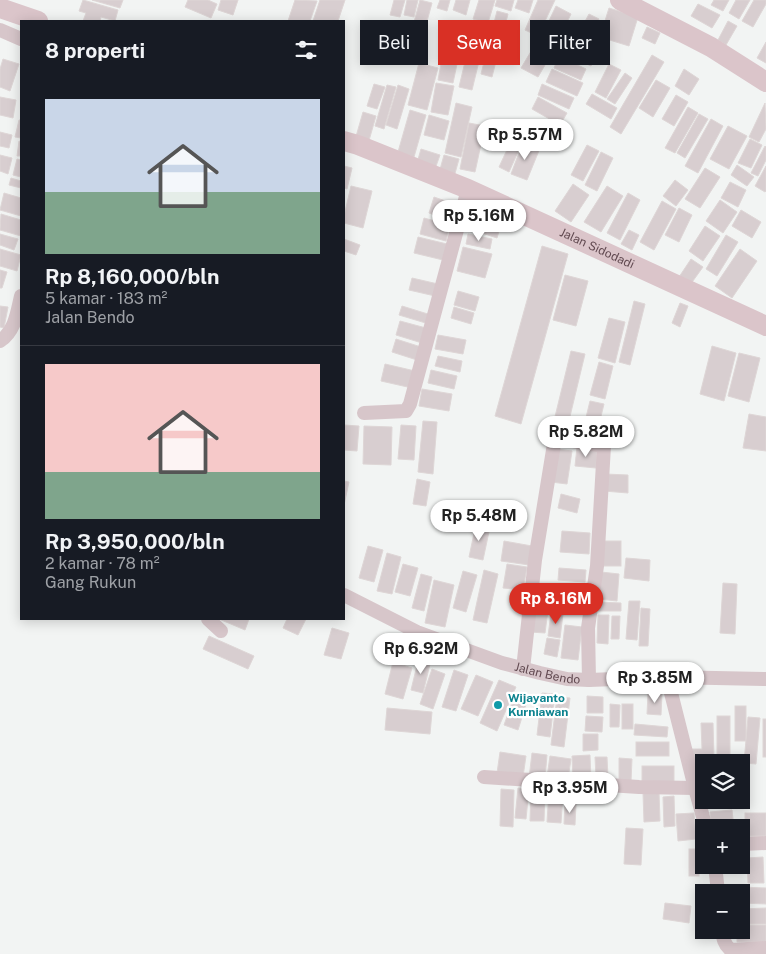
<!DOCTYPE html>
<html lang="id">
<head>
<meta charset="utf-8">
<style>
  body { margin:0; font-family:"Public Sans",sans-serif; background:#242831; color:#f1f3f6; height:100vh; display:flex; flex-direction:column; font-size:19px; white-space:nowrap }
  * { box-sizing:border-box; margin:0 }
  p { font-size:16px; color:#9ea1a6 }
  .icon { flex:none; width:28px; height:28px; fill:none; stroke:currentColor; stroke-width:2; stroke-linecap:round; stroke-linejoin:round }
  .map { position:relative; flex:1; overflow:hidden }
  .side { position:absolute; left:20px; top:20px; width:325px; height:600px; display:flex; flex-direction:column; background:#171b24; border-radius:0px; box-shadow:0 2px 12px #0003 }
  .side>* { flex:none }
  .banner { position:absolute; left:360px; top:20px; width:330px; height:45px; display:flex; gap:10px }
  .tools { position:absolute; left:695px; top:754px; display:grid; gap:10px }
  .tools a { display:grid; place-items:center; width:55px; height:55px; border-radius:0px; background:#171b24; box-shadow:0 2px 12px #0003; font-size:25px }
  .price { position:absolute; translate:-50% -42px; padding:0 11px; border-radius:18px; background:#fff; color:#222; font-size:16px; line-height:32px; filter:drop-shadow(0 1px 2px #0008) }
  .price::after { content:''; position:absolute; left:50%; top:30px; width:15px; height:11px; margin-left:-8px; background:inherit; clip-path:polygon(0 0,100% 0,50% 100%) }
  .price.active { background:#d93025; color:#fff }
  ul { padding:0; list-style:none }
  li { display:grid; align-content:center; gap:10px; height:265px; padding:0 25px }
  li+li { border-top:1px solid #363941 }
  li span { display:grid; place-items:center; height:155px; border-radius:0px; color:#555 }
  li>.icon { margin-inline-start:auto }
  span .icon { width:90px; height:90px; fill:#fffc; stroke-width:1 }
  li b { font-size:21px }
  h2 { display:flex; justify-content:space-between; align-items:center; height:60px; padding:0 25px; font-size:21px }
  .tag { padding:0 18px; border-radius:0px; background:#171b24; box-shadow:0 2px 12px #0003; font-size:18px; line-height:45px }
  .tag.active { background:#d93025; color:#fff }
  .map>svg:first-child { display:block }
</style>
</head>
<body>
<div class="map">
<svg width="766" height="954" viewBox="0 0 766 954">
  <rect width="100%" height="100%" fill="#f2f4f3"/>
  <g fill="#d8ced0" stroke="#ded6d6">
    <path d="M83 0 118 10 115 21 101 17 100 21H83L86 13 79 11Z"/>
    <path d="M92 0H123L120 8Z"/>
    <path d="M188 0H208L217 4 211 18 185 7Z"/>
    <path d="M221 0H238L233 15 218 10Z"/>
    <path d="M295 0 317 1 310 21H288Z"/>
    <path d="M320 0H345L338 21H313Z"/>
    <path d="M394 0H405L400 17 390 15Z"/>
    <path d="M407 0H418L414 17 404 15Z"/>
    <path d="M420 0 432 3 426 25 414 22Z"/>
    <path d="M440 0H450L447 11 437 8Z"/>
    <path d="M456 0H470L466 15 453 10Z"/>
    <path d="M479 0H495L488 23 473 19Z"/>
    <path d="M497 0H514L511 11 495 6Z"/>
    <path d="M518 0H533L529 13 515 8Z"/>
    <path d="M538 0H555L538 36 525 30Z"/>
    <path d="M714 0H729L723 11 711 5Z"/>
    <path d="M736 0H750L739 19 729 13Z"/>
    <path d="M754 0H766V4L753 27 742 21Z"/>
    <path d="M698 4 720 15 712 28 691 16Z"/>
    <path d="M556 6 571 14 553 51 538 44Z"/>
    <path d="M609 8 638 17 629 46 600 37Z"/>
    <path d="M497 11 508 14 492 77 481 74Z"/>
    <path d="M589 14 599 19 587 42 577 36Z"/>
    <path d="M728 21 737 26 726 45 718 40Z"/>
    <path d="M647 27 660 33 655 44 642 38Z"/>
    <path d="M570 38 598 51 591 66 563 53Z"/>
    <path d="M766 42V63L757 58Z"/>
    <path d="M536 43 552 53 538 77 521 68Z"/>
    <path d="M469 45 482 49 472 90 459 87Z"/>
    <path d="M444 47 460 50 453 83 438 80Z"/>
    <path d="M652 55 664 62 621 134 610 127Z"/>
    <path d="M559 56 586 69 581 80 554 68Z"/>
    <path d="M3 59 19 64 10 91 0 87V69Z"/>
    <path d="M419 63 438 68 427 110 408 105Z"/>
    <path d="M609 64 621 70 606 98 595 92Z"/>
    <path d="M552 69 583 83 577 96 546 82Z"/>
    <path d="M684 69 699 79 689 95 675 86Z"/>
    <path d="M625 73 632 78 615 104 607 99Z"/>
    <path d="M656 80 670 88 653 117 639 108Z"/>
    <path d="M436 83 454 86 448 115 431 112Z"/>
    <path d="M374 84 385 87 377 109 367 106Z"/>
    <path d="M542 84 574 98 569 109 538 95Z"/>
    <path d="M387 85 396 87 384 129 375 126Z"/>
    <path d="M398 85 409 89 397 129 386 125Z"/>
    <path d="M592 94 617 108 611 119 586 104Z"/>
    <path d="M676 95 688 102 674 126 662 119Z"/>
    <path d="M0 97 16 100 13 118 0 115Z"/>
    <path d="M538 97 567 113 560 125 532 109Z"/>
    <path d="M456 103 472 107 461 157 445 153Z"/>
    <path d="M765 103 766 129 759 142 749 137Z"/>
    <path d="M688 107 698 113 675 153 665 148Z"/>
    <path d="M410 110 426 115 414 157 398 152Z"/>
    <path d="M363 112 376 116 368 144 355 140Z"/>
    <path d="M699 114 708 119 685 158 677 153Z"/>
    <path d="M429 115 449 121 444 140 424 135Z"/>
    <path d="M711 119 723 126 698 173 685 166Z"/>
    <path d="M19 120H21V138L15 137Z"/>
    <path d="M469 123 485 126 475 172 460 169Z"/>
    <path d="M728 126 747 136 729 169 710 159Z"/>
    <path d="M0 132 12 135 9 148 0 146Z"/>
    <path d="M512 139 522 143 509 172 499 167Z"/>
    <path d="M750 139 762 145 751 168 738 163Z"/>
    <path d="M19 141 21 142V156H17Z"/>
    <path d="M523 142 540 148 527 180 511 174Z"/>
    <path d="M587 145 599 151 583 181 571 175Z"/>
    <path d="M765 146 766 147V160L758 176 751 173Z"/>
    <path d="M421 149 440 155 435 169 417 163Z"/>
    <path d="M601 152 613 158 597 191 585 185Z"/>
    <path d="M0 155 12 158 8 174 0 171Z"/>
    <path d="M444 155 459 159 454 177 439 173Z"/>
    <path d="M17 159 21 160V177L13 175Z"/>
    <path d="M737 165 754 177 747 186 731 175Z"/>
    <path d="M344 166 352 168 347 189 344 188Z"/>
    <path d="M766 166V191L765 192 755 186Z"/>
    <path d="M705 168 720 177 700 208 685 199Z"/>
    <path d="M11 178 21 181V188L9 185Z"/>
    <path d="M675 180 688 190 676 206 663 196Z"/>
    <path d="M730 182 746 190 738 207 721 198Z"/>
    <path d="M573 184 589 195 571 222 555 211Z"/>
    <path d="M351 186 372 191 363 228 344 223V216Z"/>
    <path d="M607 186 623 196 601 232 584 222Z"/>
    <path d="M4 193 21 198V216L0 210Z"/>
    <path d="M628 193 640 200 620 240 607 233Z"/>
    <path d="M434 197 460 206 454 222 429 213Z"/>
    <path d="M720 200 737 212 723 233 706 221Z"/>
    <path d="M662 201 676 209 654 250 640 242Z"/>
    <path d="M679 208 692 215 679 242 665 235Z"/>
    <path d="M741 210 761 222 752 238 732 226Z"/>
    <path d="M475 212 502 221 497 238 470 229Z"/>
    <path d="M1 214 21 220V236L0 230Z"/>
    <path d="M424 218 450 225 446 241 420 234Z"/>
    <path d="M705 226 720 236 703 261 689 251Z"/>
    <path d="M629 230 639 235 632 250 621 244Z"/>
    <path d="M0 234 18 239 14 250 0 245Z"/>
    <path d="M468 234 492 239 490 249 466 244Z"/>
    <path d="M726 235 738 242 717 276 706 269Z"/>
    <path d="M418 237 447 244 443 260 414 253Z"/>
    <path d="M344 239 360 245 356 255 344 251Z"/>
    <path d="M542 246 568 254 521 424 495 416Z"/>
    <path d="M463 247 492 254 485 278 457 271Z"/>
    <path d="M0 249 21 255 17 271 0 266Z"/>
    <path d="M740 249 757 261 732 298 715 286Z"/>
    <path d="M691 259 703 267 690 285 679 277Z"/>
    <path d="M0 270 7 272 2 288H0Z"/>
    <path d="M565 275 588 281 576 326 553 320Z"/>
    <path d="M412 278 438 284 435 296 409 290Z"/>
    <path d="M458 291 479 297 475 311 454 305Z"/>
    <path d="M634 301 645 304 630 365 619 362Z"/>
    <path d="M680 303 688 306 680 327 672 323Z"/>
    <path d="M0 306 8 307 4 328 0 327Z"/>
    <path d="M402 306 431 315 429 324 399 315Z"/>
    <path d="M454 307 474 313 471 324 451 318Z"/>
    <path d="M609 318 625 322 615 363 598 358Z"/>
    <path d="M400 321 426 328 422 343 396 335Z"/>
    <path d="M438 335 466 340 463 354 435 349Z"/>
    <path d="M396 339 421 347 417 360 392 352Z"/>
    <path d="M712 346 736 353 724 401 700 394Z"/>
    <path d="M571 351 585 354 566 433 552 429Z"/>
    <path d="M739 353 760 358 749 402 728 396Z"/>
    <path d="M438 356 462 361 460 372 435 366Z"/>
    <path d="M599 362 613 366 605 399 590 395Z"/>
    <path d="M385 364 415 371 412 388 381 381Z"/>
    <path d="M431 370 457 376 454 389 428 383Z"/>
    <path d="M422 389 452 394 449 411 419 406Z"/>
    <path d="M590 401 604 404 595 441 581 438Z"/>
    <path d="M749 414 766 417V451L743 448Z"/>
    <path d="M423 421 437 422 433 474 418 472Z"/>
    <path d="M344 425 359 426 357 451 344 450Z"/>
    <path d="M401 425 416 426 414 460 398 459Z"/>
    <path d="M364 426 392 427 391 465 363 464Z"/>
    <path d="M577 447 597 449 596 468 575 466Z"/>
    <path d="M556 449 572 451 567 484 551 482Z"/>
    <path d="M605 474 628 475V493L604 491Z"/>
    <path d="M417 479 430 482 426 506 413 504Z"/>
    <path d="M344 481 349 482 344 505Z"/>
    <path d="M561 494 580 499 577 513 558 508Z"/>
    <path d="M476 524 490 527 483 560 469 557Z"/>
    <path d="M562 531 590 533 589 554 560 552Z"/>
    <path d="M504 541 532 546 529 565 501 561Z"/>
    <rect x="601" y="541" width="20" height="25"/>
    <path d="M368 546 383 550 374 582 359 578Z"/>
    <path d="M387 553 401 557 392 594 377 591Z"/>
    <path d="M626 558 650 560 649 581 624 578Z"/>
    <path d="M403 564 418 568 410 596 395 592Z"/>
    <path d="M507 564 527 567 523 590 503 588Z"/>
    <path d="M559 568 586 570 585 582 558 580Z"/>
    <path d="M484 570 498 574 487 623 473 620Z"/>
    <path d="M463 571 477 575 466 612 453 608Z"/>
    <path d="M601 572 619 574 617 601 599 599Z"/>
    <path d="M421 574 432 577 424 611 412 608Z"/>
    <path d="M434 580 454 585 445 627 425 623Z"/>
    <path d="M723 583 737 584 735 634 720 633Z"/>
    <path d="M553 584H582V596L553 597Z"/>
    <path d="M535 593 550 595 545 633 530 632Z"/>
    <path d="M553 599 577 600 576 611 553 610Z"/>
    <path d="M629 601H640L637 640 626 639Z"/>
    <path d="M597 602 621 603V611H597Z"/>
    <path d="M641 608 650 609 648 646H639Z"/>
    <path d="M551 613 563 614 560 638 548 636Z"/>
    <path d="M598 615H609L608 644 597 643Z"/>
    <path d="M612 616H620L619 639H611Z"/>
    <path d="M219 619H249L245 630Z"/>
    <path d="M287 619H306L298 635 283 628Z"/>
    <path d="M565 625 582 627 578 660 561 658Z"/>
    <path d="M332 628 349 633 341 659 324 655Z"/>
    <path d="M209 636 254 656 248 669 203 649Z"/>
    <path d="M547 638 560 640 557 657 544 654Z"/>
    <path d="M419 657 431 660 423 693 411 690Z"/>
    <path d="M393 662 412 668 403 699 385 694Z"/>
    <path d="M432 669 445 674 433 709 420 704Z"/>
    <path d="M454 670 468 675 456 711 442 707Z"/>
    <path d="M476 675 493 682 478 716 461 709Z"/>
    <path d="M499 680 516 687 497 731 480 723Z"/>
    <path d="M542 693 555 694 550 737 537 735Z"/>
    <path d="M515 694 528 698 518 730 504 725Z"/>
    <path d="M648 694H662L661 715 647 714Z"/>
    <path d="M587 696 603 697V713H587Z"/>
    <path d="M557 697 570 698 564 747 551 745Z"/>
    <path d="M610 704 620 705 619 727H610Z"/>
    <rect x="622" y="704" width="11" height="25"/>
    <rect x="735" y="706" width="11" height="35"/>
    <path d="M387 708 432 712 430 734 385 730Z"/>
    <path d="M586 716 603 717 602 732 585 731Z"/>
    <rect x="717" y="716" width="13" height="46"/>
    <path d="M748 717 760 718 756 764 744 763Z"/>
    <rect x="763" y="719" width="3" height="38"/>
    <path d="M701 723H713L714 759 691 760V749H702Z"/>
    <path d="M635 724 668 727 667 737 634 735Z"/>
    <path d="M583 734H598V750L583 751Z"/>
    <rect x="636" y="742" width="33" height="14"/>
    <path d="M500 752 526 756 523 777 497 773Z"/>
    <path d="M532 753 547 755 545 779 529 778Z"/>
    <path d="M590 755 591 779 573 780 572 756Z"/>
    <path d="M550 756 571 759 568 779 547 777Z"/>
    <path d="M595 757H607L608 777H596Z"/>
    <path d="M619 758 632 759 631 782H619Z"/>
    <path d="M701 765H704V784H702Z"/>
    <rect x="642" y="766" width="32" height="18"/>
    <path d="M518 788 529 789 526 819 515 818Z"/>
    <path d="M501 789 514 790 513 827 500 826Z"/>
    <path d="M531 790 545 791 544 821H530Z"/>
    <path d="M549 791 563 792 561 823 547 822Z"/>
    <path d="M659 792 660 821 644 822 643 793Z"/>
    <path d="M674 796 675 826 664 827 663 797Z"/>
    <path d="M565 802 576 803 575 825 564 824Z"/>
    <path d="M732 810 734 828H712L710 812Z"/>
    <path d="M694 813 696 839 678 841 676 814Z"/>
    <rect x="745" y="813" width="21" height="23"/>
    <path d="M626 828 643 829 641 865 624 864Z"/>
    <rect x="689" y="849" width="10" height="27"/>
    <path d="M763 857 764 883H748L747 858Z"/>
    <path d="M741 887 766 888V904L741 903Z"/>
    <path d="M665 903 691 906 689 923 663 919Z"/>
    <path d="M766 908V924H741V909Z"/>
    <path d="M741 925H766V942H737V930H741Z"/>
  </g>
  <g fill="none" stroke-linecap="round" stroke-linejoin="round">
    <g stroke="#d7c6ca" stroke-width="14">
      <path d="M0 30 21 39"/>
      <path d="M0 341C15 331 17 313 21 296"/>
      <path d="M364 413 406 411 410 404 468 189"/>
      <path id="s1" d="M344 595 417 632 502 663 540 673 567 679 589 680 667 677 766 679"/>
      <path d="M208 619 221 631"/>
      <path d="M523 669 535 560 555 438 604 446 597 566 588 628 589 680"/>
      <path d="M667 677 695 788 706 828"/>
      <path d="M484 777 639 787 695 788"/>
      <path d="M741 844 766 843"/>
      <path d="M715 865 718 892"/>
      <path d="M722 930C723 938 724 945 731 950L766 948"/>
    </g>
    <g stroke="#dbc5ca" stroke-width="20">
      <path d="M620 0 711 47 766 82"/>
      <path d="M0 8 38 21"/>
      <path id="s2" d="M344 141 358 145 468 189 766 326"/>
    </g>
  </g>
  <circle fill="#0f9aa8" stroke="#fff" stroke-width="2" cx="498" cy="705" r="5"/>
  <g text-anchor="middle" stroke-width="4.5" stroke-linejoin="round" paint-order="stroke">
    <g font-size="12" fill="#614950" stroke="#fff">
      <text dy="4" stroke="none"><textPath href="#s2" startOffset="275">Jalan Sidodadi</textPath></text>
      <text dy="4" stroke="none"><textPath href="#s1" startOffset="219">Jalan Bendo</textPath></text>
    </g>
    <g font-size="12" font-weight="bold" fill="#0d838f" stroke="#fff" text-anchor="start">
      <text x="508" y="702">Wijayanto<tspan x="508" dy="14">Kurniawan</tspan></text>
    </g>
  </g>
</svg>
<div class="tools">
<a><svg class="icon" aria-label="layers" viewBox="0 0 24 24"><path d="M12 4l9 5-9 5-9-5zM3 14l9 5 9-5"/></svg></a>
<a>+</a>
<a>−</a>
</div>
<b class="price" style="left:525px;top:161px">Rp 5.57M</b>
<b class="price" style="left:479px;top:242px">Rp 5.16M</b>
<b class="price" style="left:586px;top:458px">Rp 5.82M</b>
<b class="price" style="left:479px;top:542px">Rp 5.48M</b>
<b class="price active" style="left:556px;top:625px">Rp 8.16M</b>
<b class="price" style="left:421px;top:675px">Rp 6.92M</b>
<b class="price" style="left:655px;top:704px">Rp 3.85M</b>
<b class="price" style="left:570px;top:814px">Rp 3.95M</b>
<div class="banner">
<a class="tag">Beli</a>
<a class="tag active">Sewa</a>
<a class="tag">Filter</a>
</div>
<section class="side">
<h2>8 properti<svg class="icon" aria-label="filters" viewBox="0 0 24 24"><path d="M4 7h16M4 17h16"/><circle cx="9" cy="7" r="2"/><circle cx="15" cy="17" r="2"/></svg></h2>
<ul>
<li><span style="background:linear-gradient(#c9d6e8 60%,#7fa58c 0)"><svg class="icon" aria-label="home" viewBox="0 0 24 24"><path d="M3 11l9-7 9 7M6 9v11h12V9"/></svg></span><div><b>Rp 8,160,000/bln</b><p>5 kamar · 183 m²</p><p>Jalan Bendo</p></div></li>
<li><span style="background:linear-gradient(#f6c9c9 70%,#7fa58c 0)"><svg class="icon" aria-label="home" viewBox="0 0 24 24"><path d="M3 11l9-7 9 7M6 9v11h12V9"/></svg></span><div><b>Rp 3,950,000/bln</b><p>2 kamar · 78 m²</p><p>Gang Rukun</p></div></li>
</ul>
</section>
</div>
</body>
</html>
